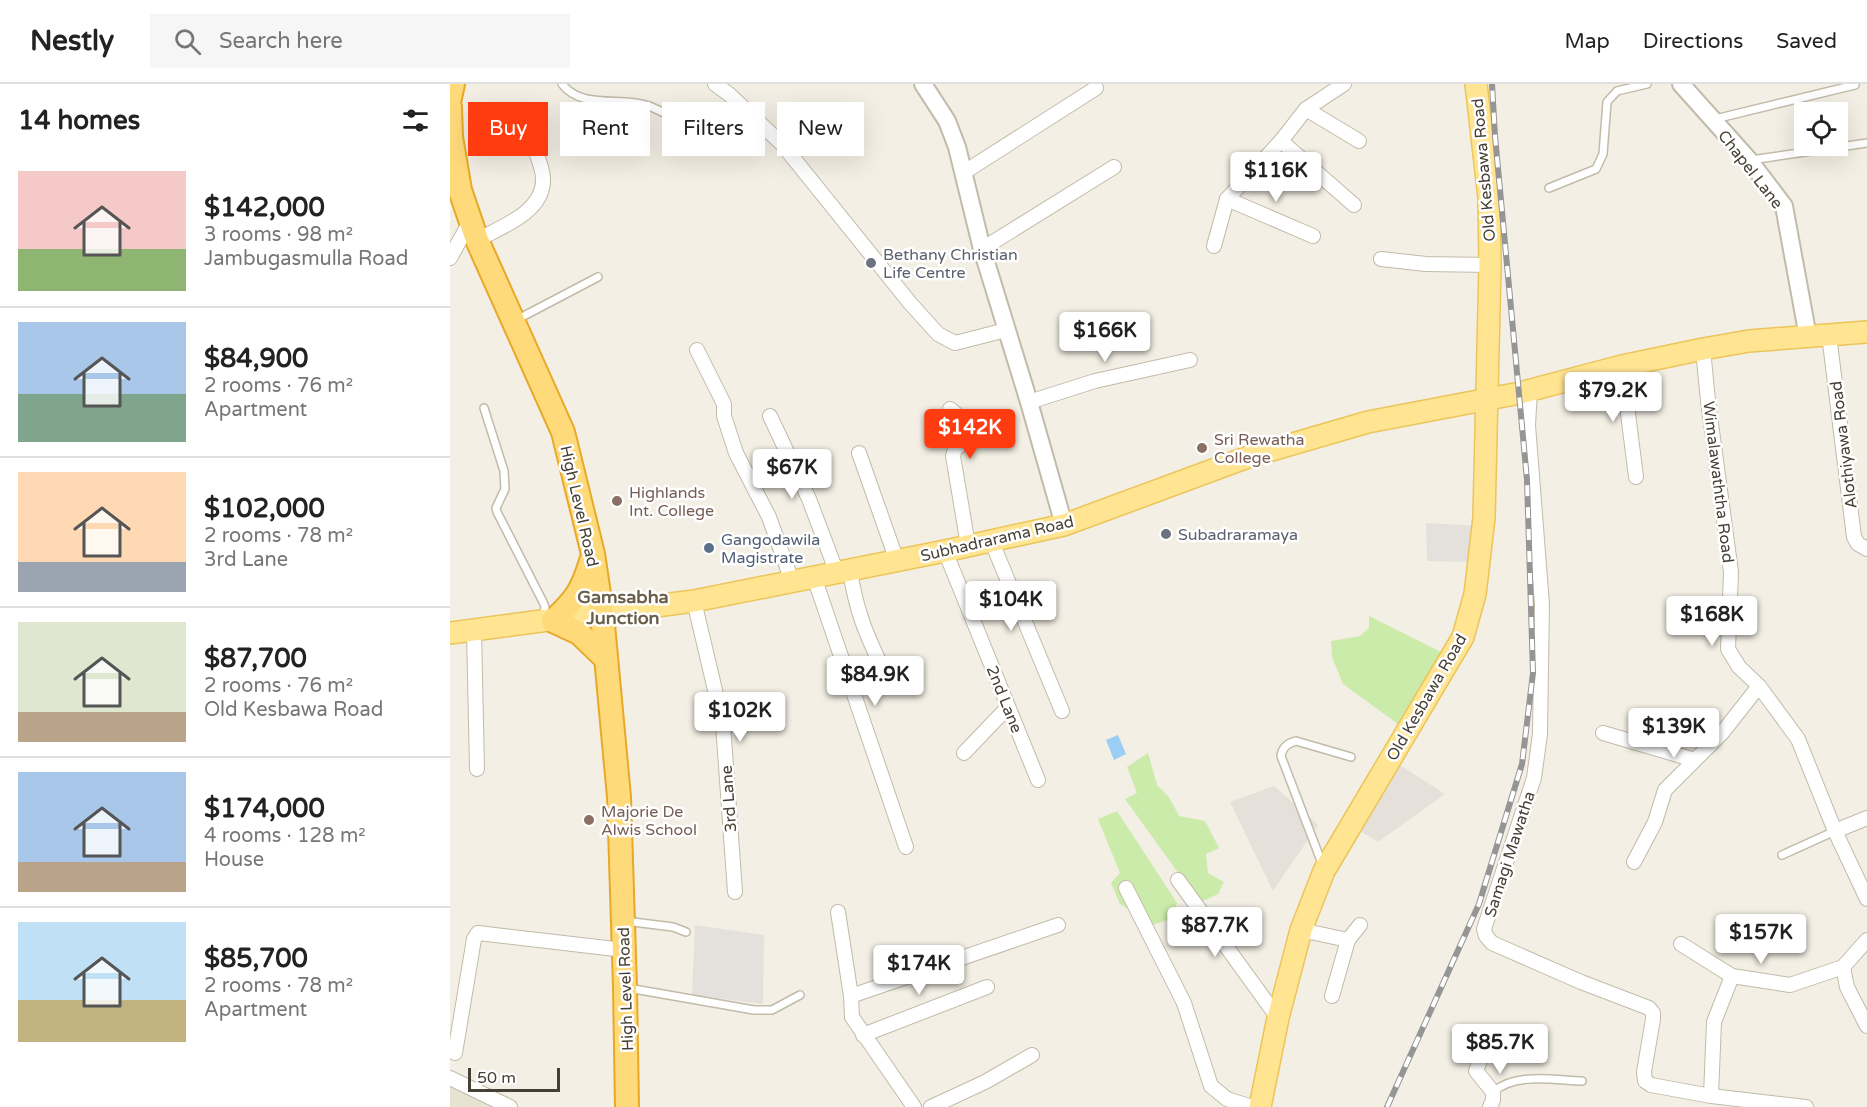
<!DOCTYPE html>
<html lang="en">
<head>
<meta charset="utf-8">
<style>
  body { margin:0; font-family:"Varela Round",sans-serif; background:#f6f6f6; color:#222; height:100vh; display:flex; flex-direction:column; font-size:22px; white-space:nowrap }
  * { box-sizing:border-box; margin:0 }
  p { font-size:20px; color:#767676 }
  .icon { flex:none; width:33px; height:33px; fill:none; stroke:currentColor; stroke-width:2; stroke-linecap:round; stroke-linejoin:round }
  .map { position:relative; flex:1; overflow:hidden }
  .drawer { display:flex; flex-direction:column; background:#fff; width:450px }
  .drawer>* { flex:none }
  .hud { position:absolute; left:18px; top:18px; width:570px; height:54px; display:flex; gap:12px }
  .buttons { position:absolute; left:1344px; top:18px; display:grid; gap:12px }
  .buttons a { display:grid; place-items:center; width:54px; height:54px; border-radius:0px; background:#fff; box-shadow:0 6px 24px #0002; font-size:30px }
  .scale { position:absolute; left:18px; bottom:15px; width:92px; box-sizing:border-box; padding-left:6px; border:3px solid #463f34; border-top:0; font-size:16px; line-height:21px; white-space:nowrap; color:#463f34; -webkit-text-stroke:4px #fff; paint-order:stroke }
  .price { position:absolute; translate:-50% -51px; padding:0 14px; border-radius:6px; background:#fff; color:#222; font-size:20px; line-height:39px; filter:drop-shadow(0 2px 3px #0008) }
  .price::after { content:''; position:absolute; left:50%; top:36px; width:18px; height:14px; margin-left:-9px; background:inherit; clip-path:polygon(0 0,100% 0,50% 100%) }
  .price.selected { background:#ff3c10; color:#fff }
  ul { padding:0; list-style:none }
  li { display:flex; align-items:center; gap:18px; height:150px; padding:0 18px }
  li+li { border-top:2px solid #e0e0e0 }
  li span { display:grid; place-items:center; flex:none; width:168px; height:120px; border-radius:0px; color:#555 }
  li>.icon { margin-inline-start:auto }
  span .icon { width:72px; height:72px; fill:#fffc; stroke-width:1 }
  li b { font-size:26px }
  h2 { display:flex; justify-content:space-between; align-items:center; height:72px; padding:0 18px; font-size:26px }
  .tag { padding:0 21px; border-radius:0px; background:#fff; box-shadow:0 6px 24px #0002; font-size:21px; line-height:54px }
  .tag.selected { background:#ff3c10; color:#fff }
  header { display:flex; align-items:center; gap:36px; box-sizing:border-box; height:84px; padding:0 30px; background:#fff; border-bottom:2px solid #e0e0e0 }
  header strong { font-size:28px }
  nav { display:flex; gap:33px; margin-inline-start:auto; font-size:21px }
  .search { width:420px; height:54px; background:#f6f6f6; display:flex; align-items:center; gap:15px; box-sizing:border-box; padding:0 21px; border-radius:0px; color:#767676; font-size:22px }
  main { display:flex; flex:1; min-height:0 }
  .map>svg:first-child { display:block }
</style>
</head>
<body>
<header>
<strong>Nestly</strong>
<div class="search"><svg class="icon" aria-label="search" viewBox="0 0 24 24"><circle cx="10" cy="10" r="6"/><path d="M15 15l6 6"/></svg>Search here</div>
<nav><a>Map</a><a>Directions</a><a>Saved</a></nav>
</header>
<main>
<section class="drawer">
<h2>14 homes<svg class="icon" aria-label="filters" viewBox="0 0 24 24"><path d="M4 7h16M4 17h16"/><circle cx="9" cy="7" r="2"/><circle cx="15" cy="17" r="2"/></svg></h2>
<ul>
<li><span style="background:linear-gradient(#f6c9c9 65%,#8fb573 0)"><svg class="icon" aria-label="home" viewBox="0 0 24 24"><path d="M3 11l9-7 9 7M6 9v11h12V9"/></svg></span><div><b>$142,000</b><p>3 rooms · 98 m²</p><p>Jambugasmulla Road</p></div></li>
<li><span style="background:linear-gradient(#a9c7e8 60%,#7fa58c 0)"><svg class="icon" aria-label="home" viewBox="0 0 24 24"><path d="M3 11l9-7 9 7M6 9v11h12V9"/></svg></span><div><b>$84,900</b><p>2 rooms · 76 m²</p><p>Apartment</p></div></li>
<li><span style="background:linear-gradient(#ffd9b3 75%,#9aa5b1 0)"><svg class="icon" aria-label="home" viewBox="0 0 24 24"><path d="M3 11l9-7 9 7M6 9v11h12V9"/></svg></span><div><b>$102,000</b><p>2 rooms · 78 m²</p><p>3rd Lane</p></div></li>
<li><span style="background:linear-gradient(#dfe7d0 75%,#b9a48a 0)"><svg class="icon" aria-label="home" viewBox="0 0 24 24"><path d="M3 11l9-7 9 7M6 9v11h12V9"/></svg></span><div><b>$87,700</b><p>2 rooms · 76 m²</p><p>Old Kesbawa Road</p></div></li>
<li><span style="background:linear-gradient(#a9c7e8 75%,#b9a48a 0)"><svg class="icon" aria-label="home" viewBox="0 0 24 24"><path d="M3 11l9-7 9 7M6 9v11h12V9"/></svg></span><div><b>$174,000</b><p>4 rooms · 128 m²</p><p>House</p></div></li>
<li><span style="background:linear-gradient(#bfe0f5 65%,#c2b280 0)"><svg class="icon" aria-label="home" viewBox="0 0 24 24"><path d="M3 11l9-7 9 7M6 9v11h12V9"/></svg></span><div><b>$85,700</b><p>2 rooms · 78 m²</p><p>Apartment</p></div></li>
</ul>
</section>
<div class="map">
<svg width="1417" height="1023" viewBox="0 0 1417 1023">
  <rect width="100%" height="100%" fill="#f3efe4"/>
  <path fill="#e8e2d2" d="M0 990 64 1023H0Z"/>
  <g fill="#e5e0d9">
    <path d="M950 681 995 710 928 758 910 747Z"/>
    <path d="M824 702 868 741 823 807 780 718Z"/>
  </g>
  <g fill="#cbebaa">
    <path d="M919 532 991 568 948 640 893 600 882 573 881 557 910 552 919 544Z"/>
    <path d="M698 669 707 701 719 713 729 732 755 737 769 764 756 770 758 789 774 798 768 810 753 817 747 815 675 715 687 709 677 683Z"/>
    <path d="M667 727 727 819 723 834 703 841 670 820 661 799 670 789 648 735Z"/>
  </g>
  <g fill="#e4e1dd">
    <path d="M976 439 1029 442 1027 478 977 477Z"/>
    <path d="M245 841 314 851 313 920 242 911Z"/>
  </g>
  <path fill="#9bcdf5" d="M668 651 676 670 664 676 656 656Z"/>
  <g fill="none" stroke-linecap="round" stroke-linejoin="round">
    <defs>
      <g id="service">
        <path d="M112 0C132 26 172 12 199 22 219 30 245 46 265 56"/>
        <path d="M1265 35 1405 1"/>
        <path d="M1301 76 1417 59"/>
        <path d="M1099 104 1146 85 1153 70 1157 18 1167 7 1197 0"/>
        <path d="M68 235 148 193"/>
        <path d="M34 324 54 387 55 405 46 424 47 428 93 518 95 523 94 532"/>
        <path d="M1332 771 1385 747"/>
        <path d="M873 782 831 672C832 664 838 659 846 657L901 673"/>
        <path d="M175 837 223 843 236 848"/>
        <path d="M178 904 304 926H322L350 911"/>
        <path d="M1043 1008C1066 988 1104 996 1132 997"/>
      </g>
      <g id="minor">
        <path d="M265 0 280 11 332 60 460 219 488 250 505 259 556 246"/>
        <path d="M856 25 909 57"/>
        <path d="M831 57 904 121"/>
        <path d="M513 89 646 4"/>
        <path d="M777 115 863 152"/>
        <path d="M27 156C51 143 94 128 93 95 93 81 83 63 79 50"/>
        <path d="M764 162 777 115 831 57 856 25 894 0"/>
        <path d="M532 165 664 83"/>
        <path d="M0 174 21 136"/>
        <path d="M931 175 976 180 1040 181"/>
        <path d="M1379 251 1404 453 1408 460 1417 465"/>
        <path d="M1253 265 1258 317 1281 488 1278 565 1289 583 1309 602 1348 655 1385 747 1417 815"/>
        <path d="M247 266 274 320V332L286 369 319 433 342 497"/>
        <path d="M1172 282 1186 393"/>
        <path d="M1080 306 1078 341 1092 520 1090 650 1084 694 1034 845 1036 852 1042 859 1131 898 1199 924 1203 929V935L1194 988 1195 997 1201 1001 1261 1012 1356 1023"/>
        <path d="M579 318 645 297 740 276"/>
        <path d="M500 325 523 344 525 350 523 353 505 365 503 372 518 461"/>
        <path d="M320 332 359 415 387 489"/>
        <path d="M409 369 447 477"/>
        <path d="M541 456 612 627"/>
        <path d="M495 467 588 696"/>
        <path d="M400 486C406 528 417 552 435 590"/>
        <path d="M364 493 456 763"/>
        <path d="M244 517 273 640 285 808"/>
        <path d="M24 547 27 685"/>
        <path d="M1153 649 1245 676"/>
        <path d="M514 669 558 623"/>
        <path d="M1385 747 1417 734"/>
        <path d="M1184 778 1205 738 1215 706 1272 649 1309 602"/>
        <path d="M728 796 828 934"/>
        <path d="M676 804 734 919 761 1002 777 1015 802 1023"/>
        <path d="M388 828 401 912 402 933 464 1023"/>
        <path d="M851 846 898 856 910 841"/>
        <path d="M1417 856 1393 883 1397 903 1417 942"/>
        <path d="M1231 860 1282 892 1340 901 1393 883"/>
        <path d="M401 912 608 841"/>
        <path d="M882 912 898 856"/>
        <path d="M413 951 537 903"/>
        <path d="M5 969 24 855 28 849 174 866"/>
        <path d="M0 994 60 1023"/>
        <path d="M1261 1012 1264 938 1282 892"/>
        <path d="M481 1023 535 998 582 971"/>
        <path d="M1040 1023 1043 1016V1008L1026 987 1041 948"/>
      </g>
      <g id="tertiary">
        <path d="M473 0 497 37 507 63 532 165 579 318 614 441"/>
        <path d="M1231 0 1299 76 1334 122 1358 253"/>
      </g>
      <g id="primary">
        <path d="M0 549 244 517 495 467 614 441 798 373 918 338 1070 309 1172 282 1253 265 1299 257 1417 248"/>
        <path d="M810 1023 828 934 851 846 874 787 1013 553 1025 510 1034 434 1040 181 1039 114 1026 0"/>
      </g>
      <g id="trunk">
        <path d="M0 14 3 0"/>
        <path d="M0 23 1 53 10 106 27 156 113 348 143 470 152 530 169 713 175 903 177 1023"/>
        <path d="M141 477C132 507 126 515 103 537L129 549 156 575"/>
      </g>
    </defs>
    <use href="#service" stroke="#c2bba9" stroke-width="10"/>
    <use href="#minor" stroke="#c2bba9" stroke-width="16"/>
    <use href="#tertiary" stroke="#c2bba9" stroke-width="20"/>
    <use href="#primary" stroke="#ecc55a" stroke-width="24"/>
    <use href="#trunk" stroke="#e8a929" stroke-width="26"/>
    <use href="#service" stroke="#fff" stroke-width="7"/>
    <use href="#minor" stroke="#fff" stroke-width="14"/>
    <use href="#tertiary" stroke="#fff" stroke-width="16"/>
    <use href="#primary" stroke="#ffe492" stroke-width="21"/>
    <use href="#trunk" stroke="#ffda7b" stroke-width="22"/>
    <defs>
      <path id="rail" d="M937 1023 1029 820 1072 680 1083 589 1077 396 1045 52 1042 0"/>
    </defs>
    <use href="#rail" stroke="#959595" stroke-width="6"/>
    <use href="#rail" stroke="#fff" stroke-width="4" stroke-dasharray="11" stroke-linecap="butt"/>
  </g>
  <g fill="#6b7280" stroke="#fff" stroke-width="2">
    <circle cx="421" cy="179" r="6"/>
    <circle cx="716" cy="450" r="6"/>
  </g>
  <g fill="#8d6e63" stroke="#fff" stroke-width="2">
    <circle cx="752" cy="364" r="6"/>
    <circle cx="167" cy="417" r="6"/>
    <circle cx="139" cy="736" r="6"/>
  </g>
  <circle fill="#5c6f8a" stroke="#fff" stroke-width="2" cx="259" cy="464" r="6"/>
  <g text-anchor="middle" stroke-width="5" stroke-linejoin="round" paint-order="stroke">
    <g font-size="16" fill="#463f34" stroke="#fff">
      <text transform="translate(1301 85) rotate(52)" y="6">Chapel Lane</text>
      <text transform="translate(1033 86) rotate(-95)" y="6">Old Kesbawa Road</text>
      <text transform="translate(1393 361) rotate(-97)" y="6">Alothiyawa Road</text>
      <text transform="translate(1269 398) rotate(83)" y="6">Wimalawaththa Road</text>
      <text transform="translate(130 422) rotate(77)" y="6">High Level Road</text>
      <text transform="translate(547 454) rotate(-13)" y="6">Subhadrarama Road</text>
      <text transform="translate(976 613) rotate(-60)" y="6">Old Kesbawa Road</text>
      <text transform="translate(555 615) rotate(68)" y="6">2nd Lane</text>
      <text transform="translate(278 715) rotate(-94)" y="6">3rd Lane</text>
      <text transform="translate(1059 770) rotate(-72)" y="6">Samagi Mawatha</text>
      <text transform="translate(175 905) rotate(-92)" y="6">High Level Road</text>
    </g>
    <g font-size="16" fill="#5b616d" stroke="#fff" text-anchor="start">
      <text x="433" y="176">Bethany Christian<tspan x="433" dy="18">Life Centre</tspan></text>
      <text x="728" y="456">Subadraramaya</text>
    </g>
    <g font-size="16" fill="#785e54" stroke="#fff" text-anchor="start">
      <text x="764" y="361">Sri Rewatha<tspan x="764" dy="18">College</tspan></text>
      <text x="179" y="414">Highlands<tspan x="179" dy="18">Int. College</tspan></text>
      <text x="151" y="733">Majorie De<tspan x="151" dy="18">Alwis School</tspan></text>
    </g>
    <g font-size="16" fill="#4e5e75" stroke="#fff" text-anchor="start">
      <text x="271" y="461">Gangodawila<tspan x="271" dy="18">Magistrate</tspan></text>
    </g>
    <g font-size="18" font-weight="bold" fill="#6a5e4a" stroke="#fff">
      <text x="173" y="519">Gamsabha<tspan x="173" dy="21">Junction</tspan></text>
    </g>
  </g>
</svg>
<div class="buttons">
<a><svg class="icon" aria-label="locate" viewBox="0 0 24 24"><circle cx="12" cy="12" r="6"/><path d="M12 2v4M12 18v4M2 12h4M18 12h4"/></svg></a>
</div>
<div class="scale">50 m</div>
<b class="price" style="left:826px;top:119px">$116K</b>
<b class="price" style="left:655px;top:279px">$166K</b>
<b class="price" style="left:1163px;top:339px">$79.2K</b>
<b class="price selected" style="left:520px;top:376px">$142K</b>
<b class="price" style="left:342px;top:416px">$67K</b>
<b class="price" style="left:561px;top:548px">$104K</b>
<b class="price" style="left:1262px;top:563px">$168K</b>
<b class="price" style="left:425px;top:623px">$84.9K</b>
<b class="price" style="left:290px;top:659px">$102K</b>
<b class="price" style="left:1224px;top:675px">$139K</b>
<b class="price" style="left:765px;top:874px">$87.7K</b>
<b class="price" style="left:1311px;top:881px">$157K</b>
<b class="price" style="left:469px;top:912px">$174K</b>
<b class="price" style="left:1050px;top:991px">$85.7K</b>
<div class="hud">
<a class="tag selected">Buy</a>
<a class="tag">Rent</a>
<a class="tag">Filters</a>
<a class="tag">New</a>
</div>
</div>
</main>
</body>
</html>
